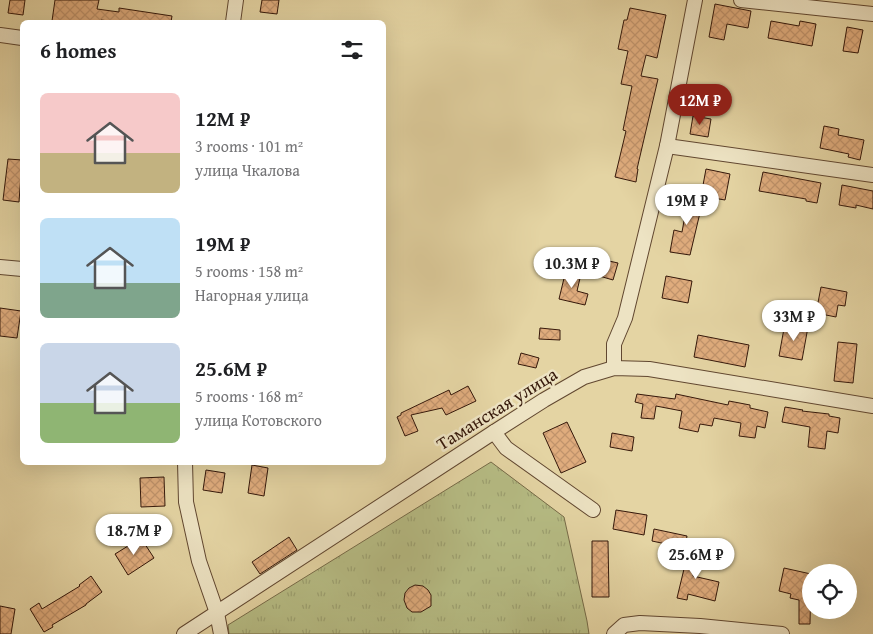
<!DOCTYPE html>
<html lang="en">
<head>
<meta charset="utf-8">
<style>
  body { margin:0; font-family:"Gentium Book Plus",serif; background:#f6f6f6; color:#202124; height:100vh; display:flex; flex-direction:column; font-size:19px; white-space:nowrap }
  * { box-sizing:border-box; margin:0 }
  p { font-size:16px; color:#757577 }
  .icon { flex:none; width:28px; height:28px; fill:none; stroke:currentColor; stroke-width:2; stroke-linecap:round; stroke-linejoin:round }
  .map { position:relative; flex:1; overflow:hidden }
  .panel { position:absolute; left:20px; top:20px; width:366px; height:445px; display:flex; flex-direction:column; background:#fff; border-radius:8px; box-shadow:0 5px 20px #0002 }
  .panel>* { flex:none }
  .tools { position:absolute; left:802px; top:564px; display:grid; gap:10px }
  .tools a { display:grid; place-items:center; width:55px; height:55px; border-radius:50%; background:#fff; box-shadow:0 5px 20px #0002; font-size:25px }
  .price { position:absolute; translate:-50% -42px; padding:0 11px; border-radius:18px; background:#fff; color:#222; font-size:16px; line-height:32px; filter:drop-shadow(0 1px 2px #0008) }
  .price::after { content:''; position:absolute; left:50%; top:30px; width:15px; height:11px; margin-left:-8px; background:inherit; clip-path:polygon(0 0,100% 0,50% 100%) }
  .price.selected { background:#8f2418; color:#fff }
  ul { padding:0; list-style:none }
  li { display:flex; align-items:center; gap:15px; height:125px; padding:0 20px }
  li span { display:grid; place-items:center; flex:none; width:140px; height:100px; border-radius:8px; color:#555 }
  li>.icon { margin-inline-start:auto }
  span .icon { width:60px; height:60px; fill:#fffc; stroke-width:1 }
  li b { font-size:21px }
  h2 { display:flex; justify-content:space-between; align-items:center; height:60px; padding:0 20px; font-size:21px }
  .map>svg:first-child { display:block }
</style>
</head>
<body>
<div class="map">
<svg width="873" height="634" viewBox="0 0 873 634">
  <defs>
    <pattern id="park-tufts" width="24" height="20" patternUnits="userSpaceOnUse" patternTransform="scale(1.25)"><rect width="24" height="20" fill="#b6bc84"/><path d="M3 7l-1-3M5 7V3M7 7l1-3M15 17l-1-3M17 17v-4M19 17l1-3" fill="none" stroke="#9da171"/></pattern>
    <pattern id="building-cross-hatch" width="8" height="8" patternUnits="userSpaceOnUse" patternTransform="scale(1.25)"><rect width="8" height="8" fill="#dfac7d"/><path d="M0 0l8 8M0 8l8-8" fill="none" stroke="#c0936b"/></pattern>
  </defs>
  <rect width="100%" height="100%" fill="#e4d4a3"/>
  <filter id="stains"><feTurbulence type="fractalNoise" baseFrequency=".004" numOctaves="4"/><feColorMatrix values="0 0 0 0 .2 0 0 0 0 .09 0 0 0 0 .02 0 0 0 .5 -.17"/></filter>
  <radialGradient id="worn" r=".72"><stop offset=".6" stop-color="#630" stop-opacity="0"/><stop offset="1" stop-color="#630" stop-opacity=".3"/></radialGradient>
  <path fill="url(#park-tufts)" stroke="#766a47" d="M491 462 564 517 587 621 589 634H229L228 625Z"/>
  <g fill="url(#building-cross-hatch)" stroke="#35180a">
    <path d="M10 0H25L23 15 8 13Z"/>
    <path d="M55 0H99L97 9 119 12V8L172 16 171 22H117L101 20V22H62L52 21Z"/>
    <path d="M262 0H279L277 14 260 12Z"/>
    <path d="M715 4 751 11 748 28 727 24 724 40 709 37Z"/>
    <path d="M630 8 666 15 657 58 646 55 641 76 658 79 637 169H638L636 182 615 177 626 131 623 130 632 86 621 84 628 51 618 49 624 20H627Z"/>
    <path d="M771 21 799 26 800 21 816 24 812 46 768 38Z"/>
    <path d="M847 27 863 30 858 53 843 51Z"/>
    <path d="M693 116 711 119 708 137 690 134Z"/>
    <path d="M824 126 839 129 838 135 864 140 860 160 848 157 849 154 820 148Z"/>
    <path d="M8 159 22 160 19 202 3 200Z"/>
    <path d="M706 169 730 174 725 200 701 196Z"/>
    <path d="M763 172 821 183 817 203 806 201V199L759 191Z"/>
    <path d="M842 185 873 191V209L856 205V208L839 205Z"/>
    <path d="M682 196 703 200 690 255 670 252 674 230 682 232 686 210 680 209Z"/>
    <path d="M600 259 618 263 613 280 596 275Z"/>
    <path d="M566 270 581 274 577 291 588 294 585 305 559 299Z"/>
    <path d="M666 276 692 281 688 303 662 298Z"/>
    <path d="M821 287 847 292 845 306 838 305 836 317 816 313Z"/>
    <path d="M0 308 21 311 17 338 0 336Z"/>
    <path d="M785 323 808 327 802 360 779 356Z"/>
    <path d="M540 328 560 330V340L539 339Z"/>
    <path d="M698 335 749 345 745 367 694 357Z"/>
    <path d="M838 342 857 344 853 383 834 381Z"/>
    <path d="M521 353 539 358 536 368 518 364Z"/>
    <path d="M468 386 476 401 446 415 442 408 411 415 418 431 405 436 397 417 401 415V413L449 390 451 395Z"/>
    <path d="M637 394 675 399 676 394 728 405 729 401 750 405V408L768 412 765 428 757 426 755 438 739 436 741 423 714 418 712 426 700 424 698 432 679 428 682 411 656 406 654 419 641 418 643 404 635 402Z"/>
    <path d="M785 407 803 410 802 411 829 414V416L840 418 838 433 827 431 825 449 808 447 810 427 782 422Z"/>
    <path d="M567 422 586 462 561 473 543 433Z"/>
    <path d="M612 433 634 437 632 451 610 447Z"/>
    <path d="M252 465 268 468 264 496 248 493Z"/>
    <path d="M206 470 225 473 222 493 203 490Z"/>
    <path d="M164 477 165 506 141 507 140 478Z"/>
    <path d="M616 510 647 515 644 535 613 529Z"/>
    <path d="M654 529 687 536 685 548 652 541Z"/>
    <path d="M289 537 297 550 260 574 252 562Z"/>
    <path d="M141 538 154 558 128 575 115 554Z"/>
    <path d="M592 541H608L609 597H592Z"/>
    <path d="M690 544 699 547 693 576 719 582 715 601 688 594 687 600 677 598Z"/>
    <path d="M784 568 811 574 810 624H799V600L790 598 791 594 779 591Z"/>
    <path d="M91 576 102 592 86 604V605L52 625 53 627 44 632 30 609 39 603 42 609 80 586 79 585Z"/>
    <path d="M415 585 423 586 428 590 431 595V606L421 612H412L407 608 404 600 405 593 409 588Z"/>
    <path d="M0 606 15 609 11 634H0Z"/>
  </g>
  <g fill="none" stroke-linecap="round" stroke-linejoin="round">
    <defs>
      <g id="minor">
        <path d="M741 0 873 14"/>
        <path d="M233 22 236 0"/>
        <path d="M0 35 22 38"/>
        <path d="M667 146 873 175"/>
        <path d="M0 267 22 269"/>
        <path d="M614 368V344L625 318 667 146 695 0"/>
        <path d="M494 432 506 448 593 510"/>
        <path d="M185 462 186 502 199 561 217 613 221 634"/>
        <path d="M184 634 494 432 544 400 584 377 614 368 649 369 873 406"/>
        <path d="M614 634 624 625 640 623 700 626 782 634"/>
      </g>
    </defs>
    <use href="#minor" stroke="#614730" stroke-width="16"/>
    <use href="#minor" stroke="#ede3c3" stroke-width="14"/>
  </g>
  <g text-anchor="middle" stroke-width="5" stroke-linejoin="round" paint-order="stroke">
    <g font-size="18" fill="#35180a" stroke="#ede3c3">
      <text transform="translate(497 409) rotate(-32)" y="6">Таманская улица</text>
    </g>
  </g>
  <rect width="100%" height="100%" filter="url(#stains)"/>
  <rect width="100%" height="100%" fill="url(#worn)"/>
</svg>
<div class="tools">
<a><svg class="icon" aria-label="locate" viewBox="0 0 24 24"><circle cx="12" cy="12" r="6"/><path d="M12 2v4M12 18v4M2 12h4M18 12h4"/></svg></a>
</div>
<b class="price selected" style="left:700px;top:126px">12M ₽</b>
<b class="price" style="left:687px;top:226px">19M ₽</b>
<b class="price" style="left:572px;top:289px">10.3M ₽</b>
<b class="price" style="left:794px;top:342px">33M ₽</b>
<b class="price" style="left:134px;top:556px">18.7M ₽</b>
<b class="price" style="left:696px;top:580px">25.6M ₽</b>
<section class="panel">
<h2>6 homes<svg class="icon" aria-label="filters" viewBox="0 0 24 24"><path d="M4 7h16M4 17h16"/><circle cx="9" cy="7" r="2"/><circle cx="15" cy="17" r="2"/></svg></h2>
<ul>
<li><span style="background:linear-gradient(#f6c9c9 60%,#c2b280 0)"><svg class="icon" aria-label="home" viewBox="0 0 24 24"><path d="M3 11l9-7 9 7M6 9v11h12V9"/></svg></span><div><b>12M ₽</b><p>3 rooms · 101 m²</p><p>улица Чкалова</p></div></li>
<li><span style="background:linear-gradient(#bfe0f5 65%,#7fa58c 0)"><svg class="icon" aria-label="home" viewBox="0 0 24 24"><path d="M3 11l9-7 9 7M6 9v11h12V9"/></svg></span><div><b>19M ₽</b><p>5 rooms · 158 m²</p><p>Нагорная улица</p></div></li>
<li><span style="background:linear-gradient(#c9d6e8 60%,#8fb573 0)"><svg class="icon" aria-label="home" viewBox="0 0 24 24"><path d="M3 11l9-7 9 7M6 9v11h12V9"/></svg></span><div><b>25.6M ₽</b><p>5 rooms · 168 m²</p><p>улица Котовского</p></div></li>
</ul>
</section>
</div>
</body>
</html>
